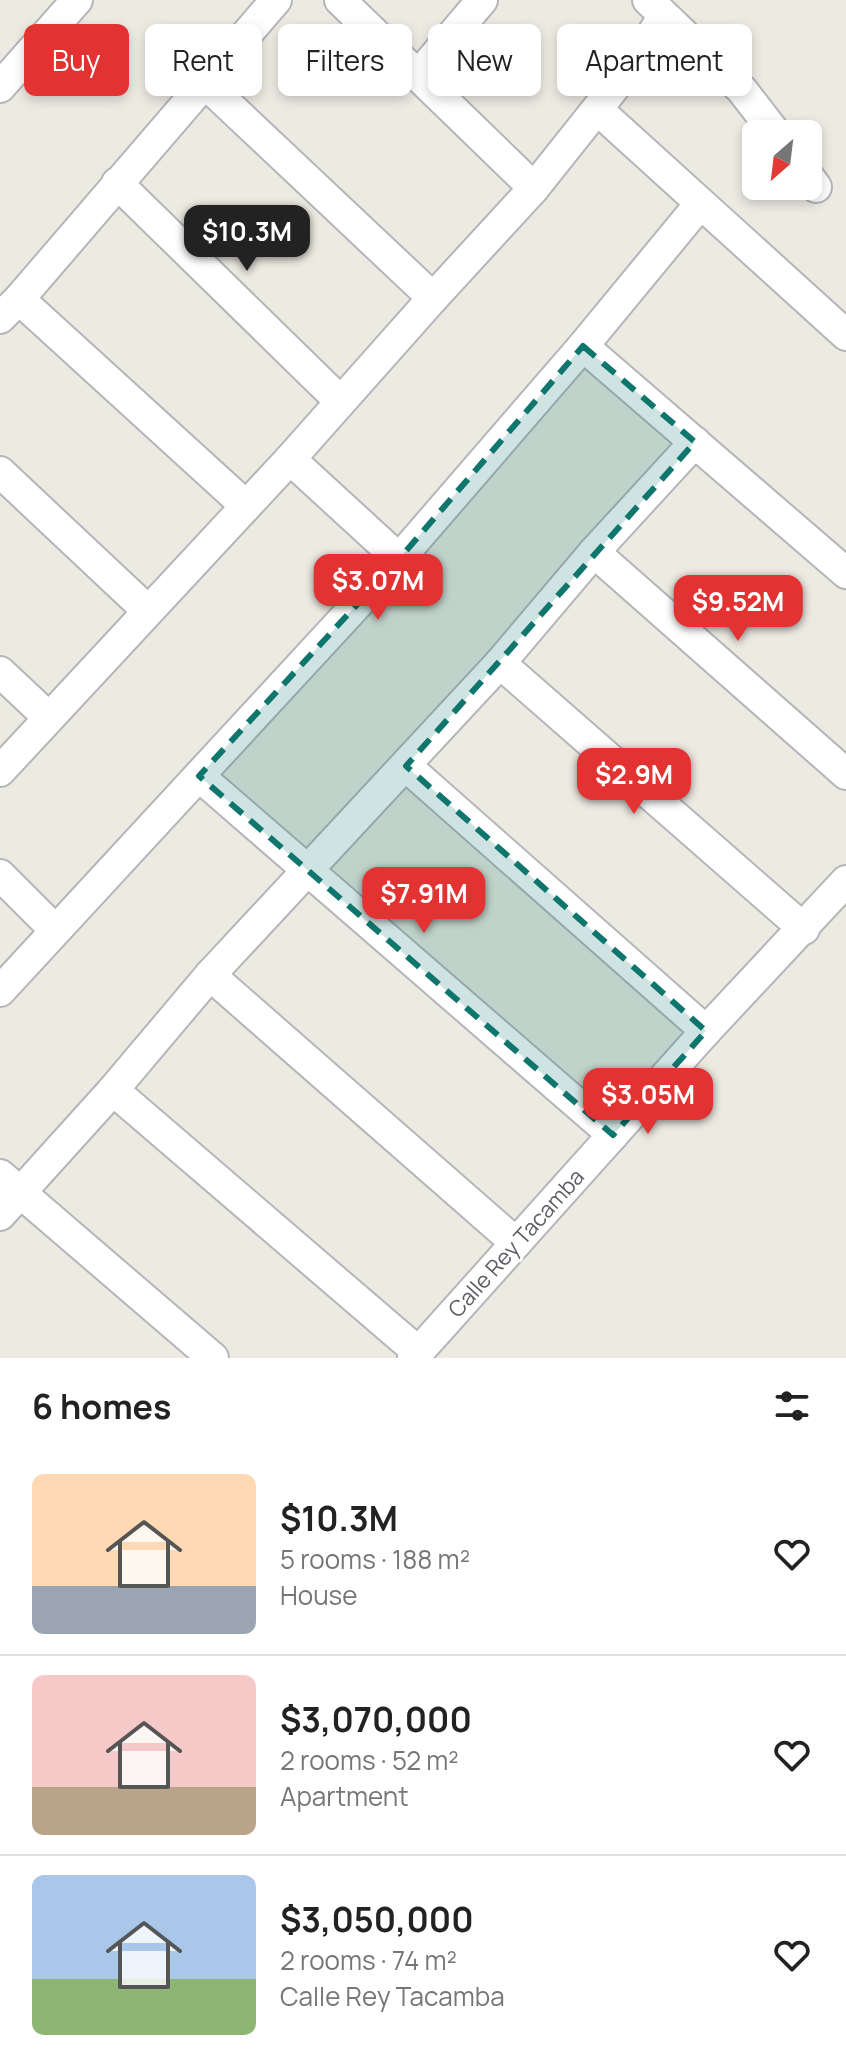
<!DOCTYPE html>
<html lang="en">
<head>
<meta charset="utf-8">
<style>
  body { margin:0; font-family:Manrope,sans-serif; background:#f2f2f2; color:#222; height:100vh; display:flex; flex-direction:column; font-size:30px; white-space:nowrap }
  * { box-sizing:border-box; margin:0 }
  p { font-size:26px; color:#767676 }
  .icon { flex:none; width:44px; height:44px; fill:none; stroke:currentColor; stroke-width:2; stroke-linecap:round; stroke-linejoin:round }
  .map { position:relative; height:1358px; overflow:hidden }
  .side { display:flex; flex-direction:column; background:#fff; flex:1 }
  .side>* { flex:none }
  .guide { position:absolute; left:24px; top:24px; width:798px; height:72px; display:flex; gap:16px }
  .needle { width:52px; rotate:208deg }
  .controls { position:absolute; left:742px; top:120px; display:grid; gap:16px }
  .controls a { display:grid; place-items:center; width:80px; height:80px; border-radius:12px; background:#fff; box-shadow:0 4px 12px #0003; font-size:40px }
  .price { position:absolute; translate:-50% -68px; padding:0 18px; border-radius:16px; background:#e33232; color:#fff; font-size:26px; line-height:52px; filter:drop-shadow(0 2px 4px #0008) }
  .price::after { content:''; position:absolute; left:50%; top:48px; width:24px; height:18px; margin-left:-12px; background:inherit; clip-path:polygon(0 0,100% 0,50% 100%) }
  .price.current { background:#222; color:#fff }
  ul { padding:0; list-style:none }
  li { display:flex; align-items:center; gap:24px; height:200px; padding:0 32px }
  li+li { border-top:2px solid #e0e0e0 }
  li span { display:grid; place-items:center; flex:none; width:224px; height:160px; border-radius:12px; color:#555 }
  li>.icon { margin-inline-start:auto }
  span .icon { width:96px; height:96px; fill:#fffc; stroke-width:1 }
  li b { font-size:34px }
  h2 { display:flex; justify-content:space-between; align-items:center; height:96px; padding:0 32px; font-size:34px }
  .chip { padding:0 28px; border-radius:12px; background:#fff; box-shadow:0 4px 12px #0003; font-size:28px; line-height:72px }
  .chip.current { background:#e33232; color:#fff }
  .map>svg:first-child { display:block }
</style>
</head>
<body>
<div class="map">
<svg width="846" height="1358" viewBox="0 0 846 1358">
  <rect width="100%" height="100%" fill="#edeae2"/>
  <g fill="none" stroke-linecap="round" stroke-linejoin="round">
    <defs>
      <g id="minor">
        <path d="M340 0 534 188"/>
        <path d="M648 0 742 90 776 134"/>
        <path d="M418 76 482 0"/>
        <path d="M206 84 433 298"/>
        <path d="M0 87 77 0"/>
        <path d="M598 110 846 335"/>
        <path d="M808 176 816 187"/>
        <path d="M117 183 340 401"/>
        <path d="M19 299 246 506"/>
        <path d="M0 318 19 299 276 0"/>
        <path d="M583 346 846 573"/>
        <path d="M290 459 399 559"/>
        <path d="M0 472 148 611"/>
        <path d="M594 552 846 774"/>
        <path d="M500 663 804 929"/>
        <path d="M0 672 48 717"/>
        <path d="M406 766 706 1031"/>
        <path d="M0 771 290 459 433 298 534 188 636 60 663 17"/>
        <path d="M199 776 613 1135"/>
        <path d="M0 875 55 930"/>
        <path d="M210 975 516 1243"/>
        <path d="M0 991 399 559 583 346 700 204"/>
        <path d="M113 1090 418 1352"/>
        <path d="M0 1175 213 1358"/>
        <path d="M0 1215 113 1090 210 975 500 663 594 552 695 442"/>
        <path d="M413 1358 706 1031 846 881"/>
      </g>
    </defs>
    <use href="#minor" stroke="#b3b6b9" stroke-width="34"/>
    <use href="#minor" stroke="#fff" stroke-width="30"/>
  </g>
  <path fill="#0f766e" fill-opacity="0.2" stroke="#0f766e" stroke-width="6" stroke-dasharray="16 10" stroke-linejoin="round" d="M583 346 695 442 406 766 706 1031 613 1135 199 776 399 559Z"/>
  <g text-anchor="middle" stroke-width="6" stroke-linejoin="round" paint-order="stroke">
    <g font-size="22" fill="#5b5f63" stroke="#fff">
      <text transform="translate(516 1243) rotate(-48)" y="8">Calle Rey Tacamba</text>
    </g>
  </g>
</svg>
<div class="controls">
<a><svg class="needle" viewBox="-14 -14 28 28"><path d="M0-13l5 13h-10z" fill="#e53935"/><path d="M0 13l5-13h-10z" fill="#767676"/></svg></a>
</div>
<b class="price current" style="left:247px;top:273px">$10.3M</b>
<b class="price" style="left:378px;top:622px">$3.07M</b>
<b class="price" style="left:738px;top:643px">$9.52M</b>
<b class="price" style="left:634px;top:816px">$2.9M</b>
<b class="price" style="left:424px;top:935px">$7.91M</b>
<b class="price" style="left:648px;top:1136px">$3.05M</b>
<div class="guide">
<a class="chip current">Buy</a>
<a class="chip">Rent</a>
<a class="chip">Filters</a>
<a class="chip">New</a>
<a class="chip">Apartment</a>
</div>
</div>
<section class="side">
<h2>6 homes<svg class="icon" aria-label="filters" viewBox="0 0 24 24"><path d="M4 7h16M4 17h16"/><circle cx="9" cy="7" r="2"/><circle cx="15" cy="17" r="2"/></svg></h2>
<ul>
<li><span style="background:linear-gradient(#ffd9b3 70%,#9aa5b1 0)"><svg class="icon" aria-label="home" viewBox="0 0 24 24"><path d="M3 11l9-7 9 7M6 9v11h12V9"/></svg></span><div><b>$10.3M</b><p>5 rooms · 188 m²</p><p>House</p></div><svg class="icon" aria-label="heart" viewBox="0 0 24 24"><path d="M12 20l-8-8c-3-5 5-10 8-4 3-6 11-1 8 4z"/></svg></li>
<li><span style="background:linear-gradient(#f6c9c9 70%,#b9a48a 0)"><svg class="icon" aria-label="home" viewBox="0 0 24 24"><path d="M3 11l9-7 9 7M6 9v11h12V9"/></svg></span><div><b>$3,070,000</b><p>2 rooms · 52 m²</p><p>Apartment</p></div><svg class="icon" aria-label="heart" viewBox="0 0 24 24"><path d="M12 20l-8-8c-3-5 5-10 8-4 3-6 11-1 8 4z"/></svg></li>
<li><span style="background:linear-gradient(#a9c7e8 65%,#8fb573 0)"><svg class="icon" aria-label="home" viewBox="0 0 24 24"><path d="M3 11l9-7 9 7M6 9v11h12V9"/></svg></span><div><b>$3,050,000</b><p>2 rooms · 74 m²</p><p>Calle Rey Tacamba</p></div><svg class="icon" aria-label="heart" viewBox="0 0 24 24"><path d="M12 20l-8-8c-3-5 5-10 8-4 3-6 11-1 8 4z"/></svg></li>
</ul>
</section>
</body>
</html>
